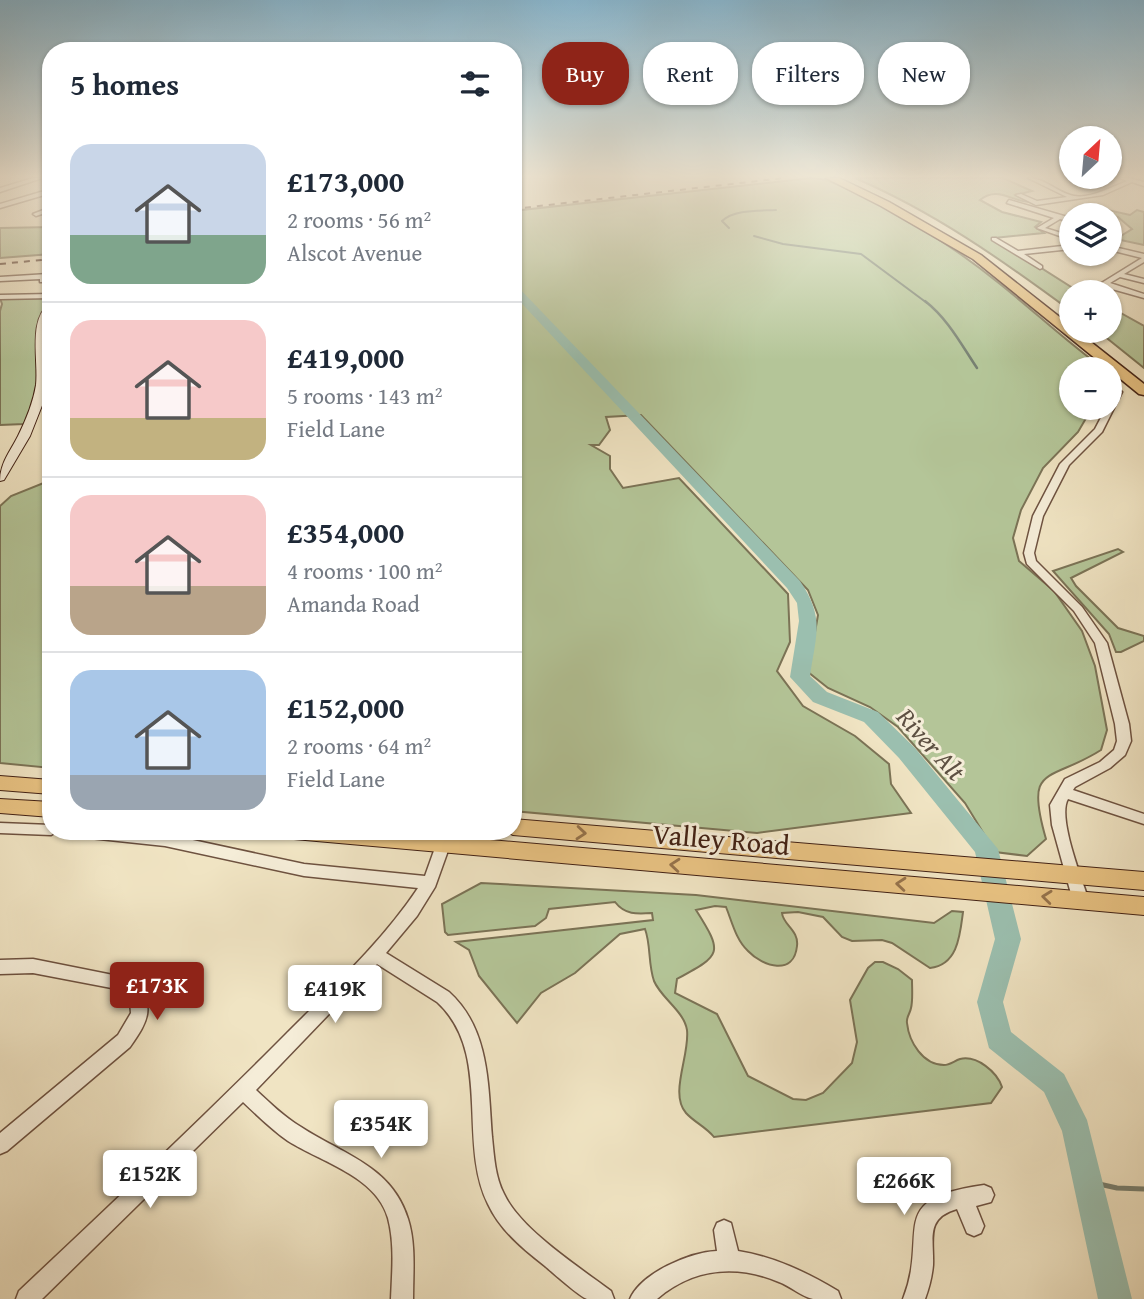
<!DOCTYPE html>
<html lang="en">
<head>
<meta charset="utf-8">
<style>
  body { margin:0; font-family:"Gentium Book Plus",serif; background:#f6f6f7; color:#1f2937; height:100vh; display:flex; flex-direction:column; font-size:26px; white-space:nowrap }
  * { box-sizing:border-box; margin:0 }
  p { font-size:23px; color:#747a83 }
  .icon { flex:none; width:38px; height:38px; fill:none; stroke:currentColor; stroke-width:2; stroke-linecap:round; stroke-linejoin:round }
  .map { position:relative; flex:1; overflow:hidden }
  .panel { position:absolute; left:42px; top:42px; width:480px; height:798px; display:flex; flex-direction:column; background:#fff; border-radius:28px; box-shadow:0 2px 5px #0004 }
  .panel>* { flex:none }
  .hud { position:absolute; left:542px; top:42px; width:495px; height:63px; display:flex; gap:14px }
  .needle { width:46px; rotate:26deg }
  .controls { position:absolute; left:1059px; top:126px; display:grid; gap:14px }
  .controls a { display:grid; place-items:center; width:63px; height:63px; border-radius:50%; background:#fff; box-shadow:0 2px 5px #0004; font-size:35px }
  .price { position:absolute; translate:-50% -60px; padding:0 16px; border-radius:7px; background:#fff; color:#222; font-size:23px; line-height:46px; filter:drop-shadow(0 2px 4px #0008) }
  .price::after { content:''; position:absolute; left:50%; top:42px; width:21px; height:16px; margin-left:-10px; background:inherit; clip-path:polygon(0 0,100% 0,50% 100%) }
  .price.selected { background:#8f2418; color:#fff }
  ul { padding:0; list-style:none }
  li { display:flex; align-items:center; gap:21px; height:175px; padding:0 28px }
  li+li { border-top:2px solid #e0e1e3 }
  li span { display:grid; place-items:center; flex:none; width:196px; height:140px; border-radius:21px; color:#555 }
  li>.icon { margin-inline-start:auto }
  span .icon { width:84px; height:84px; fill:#fffc; stroke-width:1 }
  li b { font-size:30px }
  h2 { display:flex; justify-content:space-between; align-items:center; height:84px; padding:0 28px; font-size:30px }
  .tag { padding:0 24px; border-radius:28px; background:#fff; box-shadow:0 2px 5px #0004; font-size:24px; line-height:63px }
  .tag.selected { background:#8f2418; color:#fff }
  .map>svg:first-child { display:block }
</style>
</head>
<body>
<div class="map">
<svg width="1144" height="1299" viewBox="0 0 1144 1299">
  <rect width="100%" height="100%" fill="#f0e4c3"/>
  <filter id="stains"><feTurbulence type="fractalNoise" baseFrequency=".00286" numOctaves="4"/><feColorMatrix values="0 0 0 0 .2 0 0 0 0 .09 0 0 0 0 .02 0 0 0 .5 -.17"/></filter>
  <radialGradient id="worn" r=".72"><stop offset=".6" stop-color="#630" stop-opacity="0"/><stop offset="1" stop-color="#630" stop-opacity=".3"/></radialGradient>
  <g fill="#b4c598" stroke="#7b7356" stroke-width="2">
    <path d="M811 178C829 178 844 188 861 195 910 219 958 250 1000 284 1035 312 1068 343 1104 369H1071V408H1092L1078 432 1043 468 1021 510 1013 538 1019 561 1054 591 1082 631 1095 666 1107 730 1101 750C1049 783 1024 763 1046 839L1027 856 995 852 965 803 898 727 870 707 828 688 808 672 818 615 808 590 641 415 606 417 610 430 599 445H591L610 456V469L623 488 679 478 788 594 790 642 777 671 803 706 855 736 889 764 891 784 911 813 757 833 513 811V211Z"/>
    <path d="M855 178H1003L1032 191 1016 195 1032 202C1013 203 998 185 980 200L1002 212 1041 222 1035 227 1044 233 994 238 1079 292H1071V311C1002 260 934 212 855 178Z"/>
    <path d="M1103 209 1130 215 1137 210 1144 212V245L1116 239 1132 229 1118 217 1101 214 1099 211Z"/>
    <path d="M51 227V254L0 258V228Z"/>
    <path d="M51 297V303C30 321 40 342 39 365 38 386 33 405 24 424L0 425V311L2 304 0 298Z"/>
    <path d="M1110 307 1144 326V368L1098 331H1110Z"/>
    <path d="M51 480V768L0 763V506L11 496Z"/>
    <path d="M1118 549 1123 552 1071 578 1076 586 1118 628 1144 636V641L1121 652H1116L1109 634 1053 571Z"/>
    <path d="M481 883 696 895 934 923 952 911 963 912C960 935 958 965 930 968L892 943 882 940 852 941 842 937 823 917 798 912 782 913C783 925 799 930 797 946 794 976 763 967 748 951 736 940 732 922 726 907L715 906 696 910C724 954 721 955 677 979L675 993 717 1014 748 1076 793 1099 806 1100 823 1093 852 1063 857 1042 850 1000 868 968 875 962H883L898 969 912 980C912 989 913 1000 911 1008 910 1014 906 1017 907 1023 909 1042 923 1065 944 1065 950 1065 954 1061 960 1059 977 1055 997 1072 1002 1087L991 1103 714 1137C706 1127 694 1122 686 1113 669 1094 690 1055 687 1030 684 1011 661 998 654 981 648 964 651 945 645 929L620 934 575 973 541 993 517 1023 479 976 469 950 456 942 653 920 652 913C637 914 625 915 615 902L549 909 546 918 535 926 448 935 445 932 442 904Z"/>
  </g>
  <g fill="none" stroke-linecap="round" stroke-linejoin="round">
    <g stroke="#778071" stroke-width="2">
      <path d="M729 228 722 221C734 209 759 211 776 210"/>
      <path d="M754 236 783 244 861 254 927 303"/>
    </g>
    <path stroke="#778071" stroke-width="2.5" d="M925 301C948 319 961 344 977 368"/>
    <path stroke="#778071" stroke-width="5" d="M1090 1182 1117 1188 1144 1189"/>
    <path fill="#9bbfaf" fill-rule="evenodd" d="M513 285 517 286 800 581C825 618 816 634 810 676L827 692 878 712 915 748 998 849 1021 939 1003 1002 1011 1032 1064 1074 1087 1120 1132 1299H1098L1062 1131 1044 1092 989 1048 977 1002 995 939 975 852 899 758 864 722 813 702 790 677 799 621 797 603 787 588 513 294Z"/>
    <defs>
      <g id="street">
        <path d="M33 178H42L0 192V188Z"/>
        <path d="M1028 178C1045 178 1058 193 1074 196 1090 199 1112 187 1127 181L1120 178H1129L1144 182V186L1132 182 1103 195 1036 205 1016 195 1021 194 1037 201 1067 197Z"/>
        <path d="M51 189V193L0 208V204Z"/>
        <path d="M1009 200 1071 218V222L1060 219 1045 228 1071 236V240L1037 228 1054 218 1007 203Z"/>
        <path d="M51 207V211L36 216 33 214Z"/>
        <path d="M992 238H996L1018 251 1071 245V249L1024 254 1042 266V268L1040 269 992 240Z"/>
        <path d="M1110 246 1144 254V262L1124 274 1144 279V283L1120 277 1110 283 1144 294V298L1105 287 1096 292H1087L1142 258 1110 250Z"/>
        <path d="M48 274 51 277 43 282H40V279L0 281V277Z"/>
        <path d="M51 294V298L0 299V295Z"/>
        <path d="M1118 389 1122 392 1102 432 1069 465 1043 516 1034 553 1036 561 1082 607 1107 643 1129 724 1131 741 1125 755 1110 768 1075 787 1073 790 1144 814V824L1068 799C1057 817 1082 879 1089 901L1087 905 1081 907 1075 905 1073 901 1052 825 1050 805 1065 779 1100 762 1114 750 1117 741 1115 724 1095 643 1074 611 1027 564 1024 553 1033 516 1060 464 1095 429 1106 408H1110C1110 401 1111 391 1118 389Z"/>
        <path d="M0 823 51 825V831H58L51 835 0 833Z"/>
        <path d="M64 831H131L165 834 304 864 425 876 441 831H455L435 887 417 916 386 953 449 992C490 1029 488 1086 492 1137 494 1156 495 1177 504 1194 521 1230 579 1267 611 1291L614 1299C606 1299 594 1299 587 1299 579 1296 553 1273 545 1266 523 1249 500 1230 488 1204 457 1141 493 1053 437 1002L377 964 256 1090C270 1103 284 1117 301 1127 342 1154 392 1166 408 1219 416 1244 413 1273 413 1299H391C392 1273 395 1244 388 1218 376 1176 321 1162 288 1141 272 1130 258 1116 243 1102L42 1299H16L19 1291C109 1206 200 1121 287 1033 333 987 382 942 418 888L304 876 165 846 71 836 66 835Z"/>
        <path d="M33 959 133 979C156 1006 149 1020 130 1047L7 1151 0 1154V1133L118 1035 131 1013 130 1001 122 990 33 973 0 974V960Z"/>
        <path d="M984 1185 991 1188 994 1195 991 1202 976 1206 984 1226 981 1233 974 1236 967 1233 957 1209C925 1218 934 1239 933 1265 932 1277 929 1288 925 1299H903C930 1231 883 1199 984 1185Z"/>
        <path d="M724 1220 731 1223 738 1251C775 1257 806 1272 838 1291L841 1299C832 1299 822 1299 813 1299 802 1297 790 1286 779 1282 736 1264 693 1268 657 1299H630C641 1273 690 1252 717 1251L714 1230 717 1223Z"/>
      </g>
      <path id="secondary" d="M51 303 47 337V382L43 403 30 436 4 480 0 481C0 463 10 452 18 436 26 420 33 403 36 385 39 362 27 317 51 303Z"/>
      <g id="primary">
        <path d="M0 776 51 780V794L0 790Z"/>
        <path d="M0 799 51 802V817L0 813Z"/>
        <path d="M513 819 1144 872V890L513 835 505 831H513Z"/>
        <path d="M284 831H387L1144 897V915L294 839 287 837Z"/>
      </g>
      <path id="highway" d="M826 178H839L889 202 981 255 1071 326V331H1077L1144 384V395L1139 394 973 259 881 206Z"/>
    </defs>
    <use href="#street" stroke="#6e5240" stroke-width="3"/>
    <use href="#secondary" stroke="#422114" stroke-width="2"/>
    <use href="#primary" stroke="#422114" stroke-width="2"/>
    <use href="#highway" stroke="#422114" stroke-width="3"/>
    <use href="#street" fill="#f5edd8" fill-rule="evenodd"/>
    <use href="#secondary" fill="#f5edd8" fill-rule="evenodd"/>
    <use href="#primary" fill="#e8c282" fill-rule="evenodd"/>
    <use href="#highway" fill="#e8c282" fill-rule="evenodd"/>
    <g stroke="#422114" stroke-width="2" stroke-dasharray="6 6" stroke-linecap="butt">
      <path d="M513 209 784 178"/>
      <path d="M0 264 51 259"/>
    </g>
  </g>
  <defs><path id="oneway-chevron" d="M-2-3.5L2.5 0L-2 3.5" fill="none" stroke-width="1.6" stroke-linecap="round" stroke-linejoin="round" transform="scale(1.75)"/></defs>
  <g stroke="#95724b">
    <use href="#oneway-chevron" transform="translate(581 833) rotate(5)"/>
    <use href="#oneway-chevron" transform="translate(675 865) rotate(-175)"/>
    <use href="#oneway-chevron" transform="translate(901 884) rotate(-175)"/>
    <use href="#oneway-chevron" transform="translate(1047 897) rotate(-174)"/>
  </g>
  <linearGradient id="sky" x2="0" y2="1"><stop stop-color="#89b8d1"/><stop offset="0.49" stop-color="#f8f3e4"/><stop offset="1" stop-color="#f8f3e4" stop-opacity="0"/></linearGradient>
  <rect width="1144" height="360" fill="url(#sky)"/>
  <g text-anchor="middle" stroke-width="6" stroke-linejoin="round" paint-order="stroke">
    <g font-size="26" font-style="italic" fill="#5d5042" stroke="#f5edd8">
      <text transform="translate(931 744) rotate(48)" y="9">River Alt</text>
    </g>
    <g font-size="28" fill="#422114" stroke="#f5edd8">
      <text transform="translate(721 839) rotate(5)" y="10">Valley Road</text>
    </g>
  </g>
  <rect width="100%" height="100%" filter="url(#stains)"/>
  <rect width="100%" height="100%" fill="url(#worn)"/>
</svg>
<div class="controls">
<a><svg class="needle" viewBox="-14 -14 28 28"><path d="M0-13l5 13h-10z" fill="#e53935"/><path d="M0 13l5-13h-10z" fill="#747a83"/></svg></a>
<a><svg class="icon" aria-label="layers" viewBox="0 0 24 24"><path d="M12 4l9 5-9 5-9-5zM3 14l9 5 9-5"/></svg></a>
<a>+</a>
<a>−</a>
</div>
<b class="price selected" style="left:157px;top:1022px">£173K</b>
<b class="price" style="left:335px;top:1025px">£419K</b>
<b class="price" style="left:381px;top:1160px">£354K</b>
<b class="price" style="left:150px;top:1210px">£152K</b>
<b class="price" style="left:904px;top:1217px">£266K</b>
<div class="hud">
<a class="tag selected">Buy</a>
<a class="tag">Rent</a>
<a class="tag">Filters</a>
<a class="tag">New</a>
</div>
<section class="panel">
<h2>5 homes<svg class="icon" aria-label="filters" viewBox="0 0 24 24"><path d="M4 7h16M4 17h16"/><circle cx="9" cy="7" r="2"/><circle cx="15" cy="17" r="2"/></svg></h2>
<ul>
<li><span style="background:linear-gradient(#c9d6e8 65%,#7fa58c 0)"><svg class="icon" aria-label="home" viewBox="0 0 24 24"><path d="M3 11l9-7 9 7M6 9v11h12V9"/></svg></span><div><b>£173,000</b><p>2 rooms · 56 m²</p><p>Alscot Avenue</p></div></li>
<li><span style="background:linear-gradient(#f6c9c9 70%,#c2b280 0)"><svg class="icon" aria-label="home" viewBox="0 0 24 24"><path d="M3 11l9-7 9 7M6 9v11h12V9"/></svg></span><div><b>£419,000</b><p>5 rooms · 143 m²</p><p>Field Lane</p></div></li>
<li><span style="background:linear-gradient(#f6c9c9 65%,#b9a48a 0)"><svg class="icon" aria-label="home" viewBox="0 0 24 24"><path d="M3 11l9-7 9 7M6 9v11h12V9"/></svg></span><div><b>£354,000</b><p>4 rooms · 100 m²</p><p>Amanda Road</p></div></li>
<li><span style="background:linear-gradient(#a9c7e8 75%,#9aa5b1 0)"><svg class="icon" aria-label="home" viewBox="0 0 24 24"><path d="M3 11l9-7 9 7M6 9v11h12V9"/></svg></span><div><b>£152,000</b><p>2 rooms · 64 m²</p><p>Field Lane</p></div></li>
</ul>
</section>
</div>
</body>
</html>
